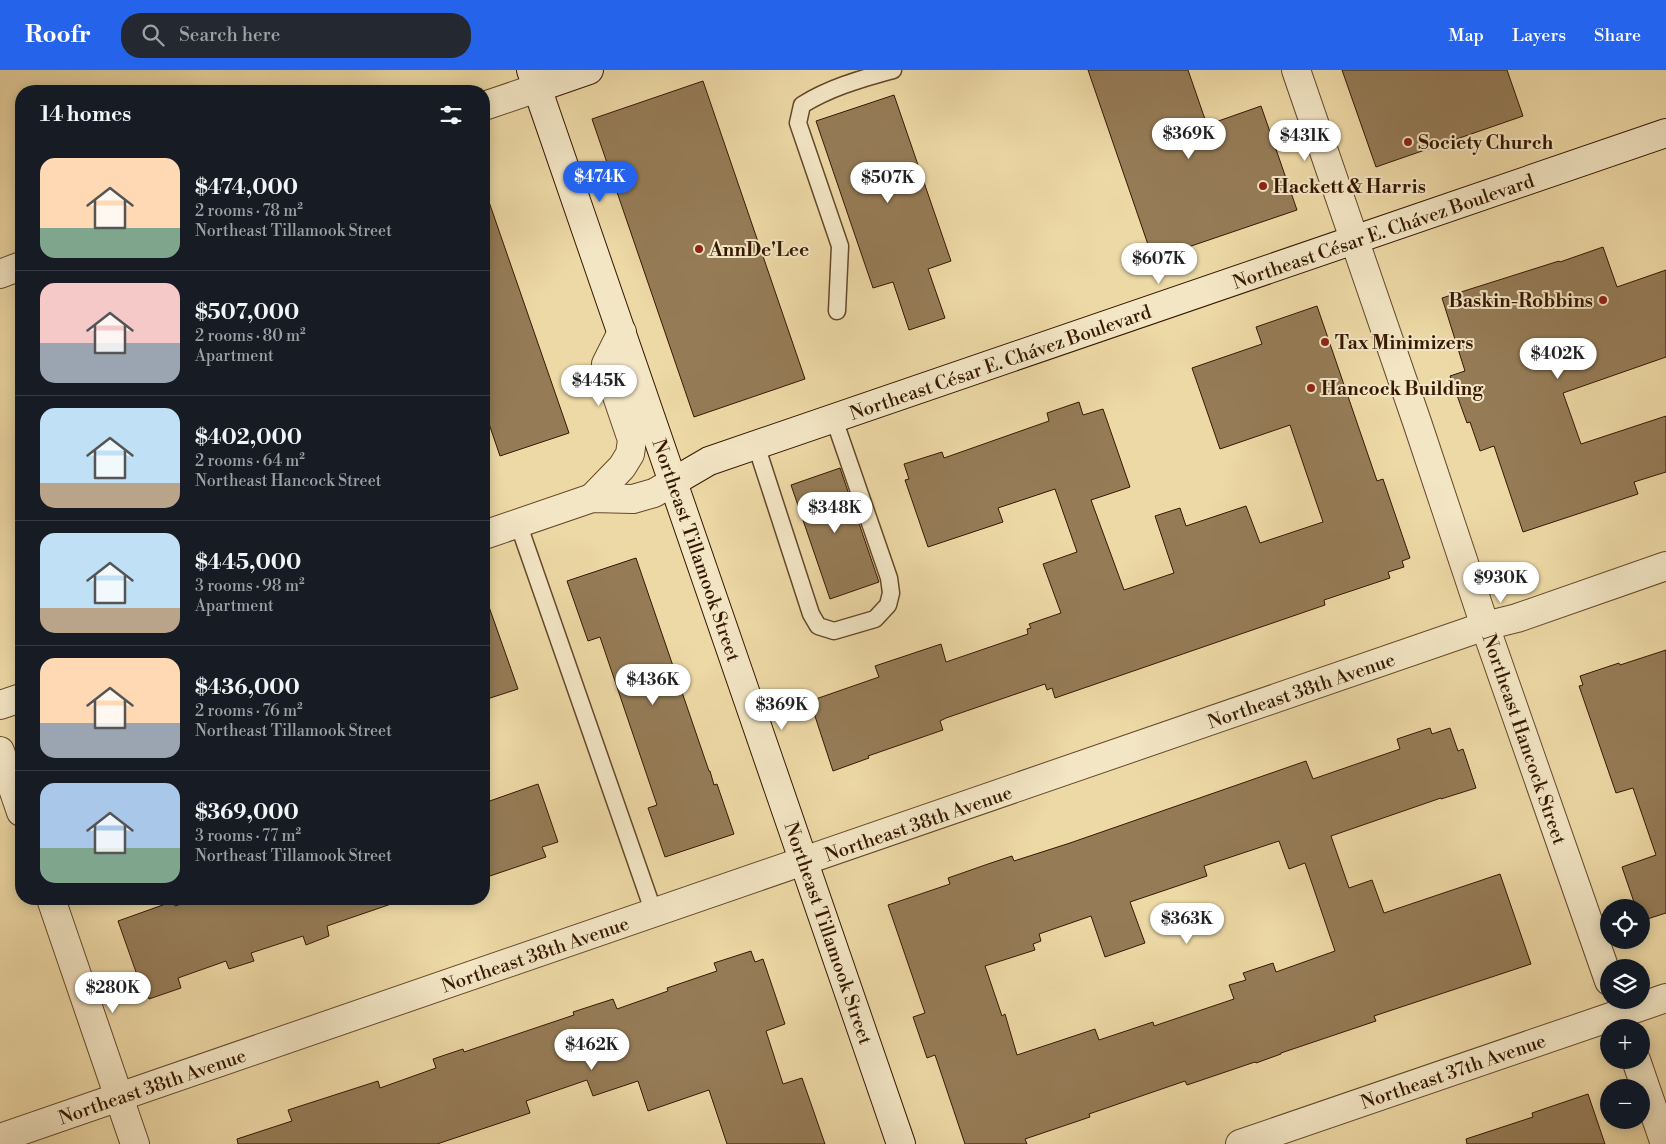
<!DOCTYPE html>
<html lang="en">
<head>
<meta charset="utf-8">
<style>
  body { margin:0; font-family:"Libre Bodoni",serif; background:#242831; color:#f1f3f6; height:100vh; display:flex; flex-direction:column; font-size:19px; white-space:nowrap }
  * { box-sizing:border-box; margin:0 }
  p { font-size:16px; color:#9ea1a6 }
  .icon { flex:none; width:28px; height:28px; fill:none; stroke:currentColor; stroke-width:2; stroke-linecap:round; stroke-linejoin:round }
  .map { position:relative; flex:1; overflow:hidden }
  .drawer { position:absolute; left:15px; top:15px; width:475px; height:820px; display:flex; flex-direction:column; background:#171b24; border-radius:20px; box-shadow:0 2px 12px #0003 }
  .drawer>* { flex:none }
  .fabs { position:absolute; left:1600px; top:829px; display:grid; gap:10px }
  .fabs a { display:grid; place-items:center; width:50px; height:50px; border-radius:50%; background:#171b24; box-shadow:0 2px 12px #0003; font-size:25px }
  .price { position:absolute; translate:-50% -42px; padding:0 11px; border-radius:18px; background:#fff; color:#222; font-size:16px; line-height:32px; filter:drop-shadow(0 1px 2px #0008) }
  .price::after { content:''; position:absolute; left:50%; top:30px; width:15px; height:11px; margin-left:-8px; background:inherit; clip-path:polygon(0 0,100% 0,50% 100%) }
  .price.on { background:#2563eb; color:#fff }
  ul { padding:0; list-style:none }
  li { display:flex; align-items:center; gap:15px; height:125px; padding:0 25px }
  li+li { border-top:1px solid #363941 }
  li span { display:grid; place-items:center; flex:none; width:140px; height:100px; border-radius:15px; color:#555 }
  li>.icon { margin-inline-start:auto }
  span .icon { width:60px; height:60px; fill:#fffc; stroke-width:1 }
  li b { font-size:21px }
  h2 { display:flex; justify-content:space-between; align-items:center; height:60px; padding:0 25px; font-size:21px }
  header { display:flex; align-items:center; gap:30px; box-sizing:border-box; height:70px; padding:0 25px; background:#2563eb; color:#fff }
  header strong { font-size:24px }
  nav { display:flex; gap:28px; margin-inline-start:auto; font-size:18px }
  .search { width:350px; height:45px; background:#242831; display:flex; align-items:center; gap:12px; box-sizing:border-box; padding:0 18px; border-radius:20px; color:#9ea1a6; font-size:19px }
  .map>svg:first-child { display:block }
</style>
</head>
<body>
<header>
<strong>Roofr</strong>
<div class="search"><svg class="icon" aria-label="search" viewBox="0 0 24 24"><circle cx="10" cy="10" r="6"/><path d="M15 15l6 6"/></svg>Search here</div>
<nav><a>Map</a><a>Layers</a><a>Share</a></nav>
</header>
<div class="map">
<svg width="1666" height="1074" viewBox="0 0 1666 1074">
  <rect width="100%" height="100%" fill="#edd9a6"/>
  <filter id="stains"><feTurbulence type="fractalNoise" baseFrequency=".004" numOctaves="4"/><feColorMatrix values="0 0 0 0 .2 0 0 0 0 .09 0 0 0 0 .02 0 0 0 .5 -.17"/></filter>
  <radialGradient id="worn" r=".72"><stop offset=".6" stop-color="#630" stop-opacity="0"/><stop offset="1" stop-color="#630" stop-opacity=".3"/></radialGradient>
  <g fill="#957c57" stroke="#361801" fill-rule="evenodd">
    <path d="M1088 0H1188L1207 55 1261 36 1297 140 1153 189Z"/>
    <path d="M1342 0H1507L1523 46 1376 97Z"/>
    <path d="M703 11 805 309 694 347 592 49Z"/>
    <path d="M894 25 951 191 928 199 945 248 909 260 893 212 873 218 816 51Z"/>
    <path d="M484 129H488L569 363 500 386 484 339Z"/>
    <path d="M1603 177 1617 217 1666 200V287L1563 323 1581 374 1666 346V402L1634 412 1638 424 1523 462 1494 376 1480 381 1470 352 1467 353 1450 306 1465 301 1442 228 1559 191 1560 192Z"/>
    <path d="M1317 236 1377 411 1383 409 1410 488 1402 491 1404 497 1388 502 1390 508 1324 530 1325 535 1055 628 1052 618 1047 620 1045 614 946 648 940 651 943 660 868 686 869 688 833 701 810 631 879 607 875 596 941 574 946 592 1028 564 1027 559 1031 558 1029 554 1061 543 1043 494 1077 482 1055 419 998 438 1003 452 928 477 905 410 909 409 904 394 942 382 944 388 1049 351 1047 343 1079 332 1083 345 1103 339 1130 417 1091 430 1124 520 1174 503 1155 446 1180 438 1186 456 1246 436 1260 473 1323 452 1290 355 1220 379 1192 298 1262 274 1256 257Z"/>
    <path d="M840 398 879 512 830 529 791 415Z"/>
    <path d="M636 488 709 701H710L714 715 717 714 734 764 665 787 648 738 657 735 600 567 588 571 567 511Z"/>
    <path d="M484 534H488L518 619 484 630Z"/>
    <path d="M1666 580V843L1641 851V838H1636L1622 797 1656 785 1633 718 1616 723 1579 616 1583 615 1580 606 1619 593 1620 595Z"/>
    <path d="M1430 658 1432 664 1450 658 1458 681 1463 679 1476 718 1441 729V728L1331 766 1349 818 1372 810 1384 843 1500 804 1531 894 1374 946 1376 951 1281 983V984L1256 993 1255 992 1187 1015 1185 1011 1089 1044 1090 1047 1025 1069 1027 1074H965L935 985 927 988 913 947 925 943 888 835 950 814 948 808 988 794 1012 786 1014 791 1070 773 1306 691 1313 709 1400 679 1397 669ZM1279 771 1289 799 1305 793 1335 881 1276 902 1273 893 1243 903 1246 910 1229 915 1234 929 1154 956 1153 952 1099 970 1095 959 1017 985 1005 944 1002 946 985 896 1035 880 1033 874 1041 871 1039 864 1091 846 1105 887 1145 873 1130 832 1207 806 1204 796Z"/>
    <path d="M538 714 558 772 542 777 546 787 484 808V733Z"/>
    <path d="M197 829H393L394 833 327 856 329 866 306 875 303 866 251 883 254 891 229 899 226 891 178 908 181 918 149 929 145 918 142 919 118 851 174 831 175 836Z"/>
    <path d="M751 881 755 892 763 889 785 954 766 961 783 1014 802 1008 825 1074H727L709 1020 648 1041 638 1011 593 1026 587 1010 526 1031 530 1043 437 1074H238L237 1069 292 1051 288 1040 378 1011 380 1018 436 998 433 989 463 979 464 982 574 945 573 942 613 929 617 939 668 921 667 918 717 901 714 893Z"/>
    <path d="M1588 1024 1605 1074H1467L1466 1069 1533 1047 1532 1043Z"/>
  </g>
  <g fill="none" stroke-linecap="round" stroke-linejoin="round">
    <defs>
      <g id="lane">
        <path d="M837 241 840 176 798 53 802 35C831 17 861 9 893 0"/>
        <path d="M756 375 811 544 818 556 834 561 875 549 888 535 891 523 889 508 834 349"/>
        <path d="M518 453 654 843"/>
      </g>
      <g id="street">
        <path d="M1296 0 1418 355 1485 556 1609 911"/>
        <path d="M484 36 537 18"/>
        <path d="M0 204 21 196"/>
        <path d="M592 428 622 397 630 384 632 370 606 294 622 262"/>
        <path d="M484 465 592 428 633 429 654 423 673 412"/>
        <path d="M0 635 21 628"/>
        <path d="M0 681 21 742"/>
        <path d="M51 829 135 1074"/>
        <path d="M1636 990 1665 1074"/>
        <path d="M0 1068 1485 556 1517 548 1666 496"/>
        <path d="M1240 1074 1666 928"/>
      </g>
      <g id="secondary">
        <path d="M531 0 901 1074"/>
        <path d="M537 18 589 0"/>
        <path d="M673 412 709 391 1666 63"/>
      </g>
    </defs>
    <use href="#lane" stroke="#64482a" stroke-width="19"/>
    <use href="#street" stroke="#64482a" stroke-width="30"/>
    <use href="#secondary" stroke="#361801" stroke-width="30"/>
    <use href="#lane" stroke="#f3e6c5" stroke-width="16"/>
    <use href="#street" stroke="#f3e6c5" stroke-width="28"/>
    <use href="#secondary" stroke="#f3e6c5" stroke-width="28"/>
  </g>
  <g fill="#8f2418" stroke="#f3e6c5" stroke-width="2">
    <circle cx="1408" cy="72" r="5"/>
    <circle cx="1263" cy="116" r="5"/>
    <circle cx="699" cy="179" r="5"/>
    <circle cx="1603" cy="230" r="5"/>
    <circle cx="1325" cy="272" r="5"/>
    <circle cx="1311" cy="318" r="5"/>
  </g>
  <g text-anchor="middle" stroke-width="4" stroke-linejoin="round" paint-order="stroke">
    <g font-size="19" font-weight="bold" fill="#361801" stroke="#f3e6c5" text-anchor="start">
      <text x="1418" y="79">Society Church</text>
      <text x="1273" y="123">Hackett &amp; Harris</text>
      <text x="709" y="186">AnnDe'Lee</text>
      <text x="1593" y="237" text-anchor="end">Baskin-Robbins</text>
      <text x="1335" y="279">Tax Minimizers</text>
      <text x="1321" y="325">Hancock Building</text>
    </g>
    <g font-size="19" fill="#361801" stroke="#f3e6c5">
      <text transform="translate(1383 161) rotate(-19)" y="7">Northeast César E. Chávez Boulevard</text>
      <text transform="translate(1000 292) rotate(-19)" y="7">Northeast César E. Chávez Boulevard</text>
      <text transform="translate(697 480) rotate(71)" y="7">Northeast Tillamook Street</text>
      <text transform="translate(1301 620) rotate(-19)" y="7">Northeast 38th Avenue</text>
      <text transform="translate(1525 669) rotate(71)" y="7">Northeast Hancock Street</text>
      <text transform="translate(918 753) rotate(-19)" y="7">Northeast 38th Avenue</text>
      <text transform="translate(829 863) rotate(71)" y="7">Northeast Tillamook Street</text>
      <text transform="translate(535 884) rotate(-19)" y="7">Northeast 38th Avenue</text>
      <text transform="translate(1453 1001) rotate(-19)" y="7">Northeast 37th Avenue</text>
      <text transform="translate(152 1016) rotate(-19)" y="7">Northeast 38th Avenue</text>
    </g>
  </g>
  <rect width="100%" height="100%" filter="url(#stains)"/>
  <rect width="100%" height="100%" fill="url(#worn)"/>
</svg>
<div class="fabs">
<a><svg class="icon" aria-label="locate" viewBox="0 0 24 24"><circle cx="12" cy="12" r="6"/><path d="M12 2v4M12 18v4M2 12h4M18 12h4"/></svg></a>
<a><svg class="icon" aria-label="layers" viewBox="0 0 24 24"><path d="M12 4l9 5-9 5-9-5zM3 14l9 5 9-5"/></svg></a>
<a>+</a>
<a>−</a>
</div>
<b class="price" style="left:1189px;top:90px">$369K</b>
<b class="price" style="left:1305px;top:92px">$431K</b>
<b class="price on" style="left:600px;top:133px">$474K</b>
<b class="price" style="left:888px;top:134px">$507K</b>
<b class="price" style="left:1159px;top:215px">$607K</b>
<b class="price" style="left:1558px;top:310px">$402K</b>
<b class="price" style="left:599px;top:337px">$445K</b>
<b class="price" style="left:835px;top:464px">$348K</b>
<b class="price" style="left:1501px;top:534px">$930K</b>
<b class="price" style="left:653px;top:636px">$436K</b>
<b class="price" style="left:782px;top:661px">$369K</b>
<b class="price" style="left:1187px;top:875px">$363K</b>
<b class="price" style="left:113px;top:944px">$280K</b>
<b class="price" style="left:592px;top:1001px">$462K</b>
<section class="drawer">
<h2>14 homes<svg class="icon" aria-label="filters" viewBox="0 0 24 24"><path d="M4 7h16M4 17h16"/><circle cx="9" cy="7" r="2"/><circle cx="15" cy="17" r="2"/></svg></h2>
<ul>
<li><span style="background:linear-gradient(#ffd9b3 70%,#7fa58c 0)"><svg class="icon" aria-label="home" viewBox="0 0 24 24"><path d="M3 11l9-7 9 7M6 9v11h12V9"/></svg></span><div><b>$474,000</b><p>2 rooms · 78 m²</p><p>Northeast Tillamook Street</p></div></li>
<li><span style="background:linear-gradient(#f6c9c9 60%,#9aa5b1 0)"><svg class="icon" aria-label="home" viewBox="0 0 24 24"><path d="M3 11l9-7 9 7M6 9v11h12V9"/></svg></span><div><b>$507,000</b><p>2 rooms · 80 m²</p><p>Apartment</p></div></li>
<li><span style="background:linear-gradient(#bfe0f5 75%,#b9a48a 0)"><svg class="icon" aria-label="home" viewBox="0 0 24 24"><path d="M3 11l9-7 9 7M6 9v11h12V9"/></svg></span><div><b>$402,000</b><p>2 rooms · 64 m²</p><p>Northeast Hancock Street</p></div></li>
<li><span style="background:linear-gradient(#bfe0f5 75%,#b9a48a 0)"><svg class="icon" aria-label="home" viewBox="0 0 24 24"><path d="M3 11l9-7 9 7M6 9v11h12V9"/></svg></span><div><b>$445,000</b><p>3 rooms · 98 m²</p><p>Apartment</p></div></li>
<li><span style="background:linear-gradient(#ffd9b3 65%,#9aa5b1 0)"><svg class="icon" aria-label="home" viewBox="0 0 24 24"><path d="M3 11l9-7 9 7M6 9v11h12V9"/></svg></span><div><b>$436,000</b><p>2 rooms · 76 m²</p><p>Northeast Tillamook Street</p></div></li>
<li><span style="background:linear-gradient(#a9c7e8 65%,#7fa58c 0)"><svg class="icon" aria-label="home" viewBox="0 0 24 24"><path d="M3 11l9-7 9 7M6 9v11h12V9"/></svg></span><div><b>$369,000</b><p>3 rooms · 77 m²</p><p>Northeast Tillamook Street</p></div></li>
</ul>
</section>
</div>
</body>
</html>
